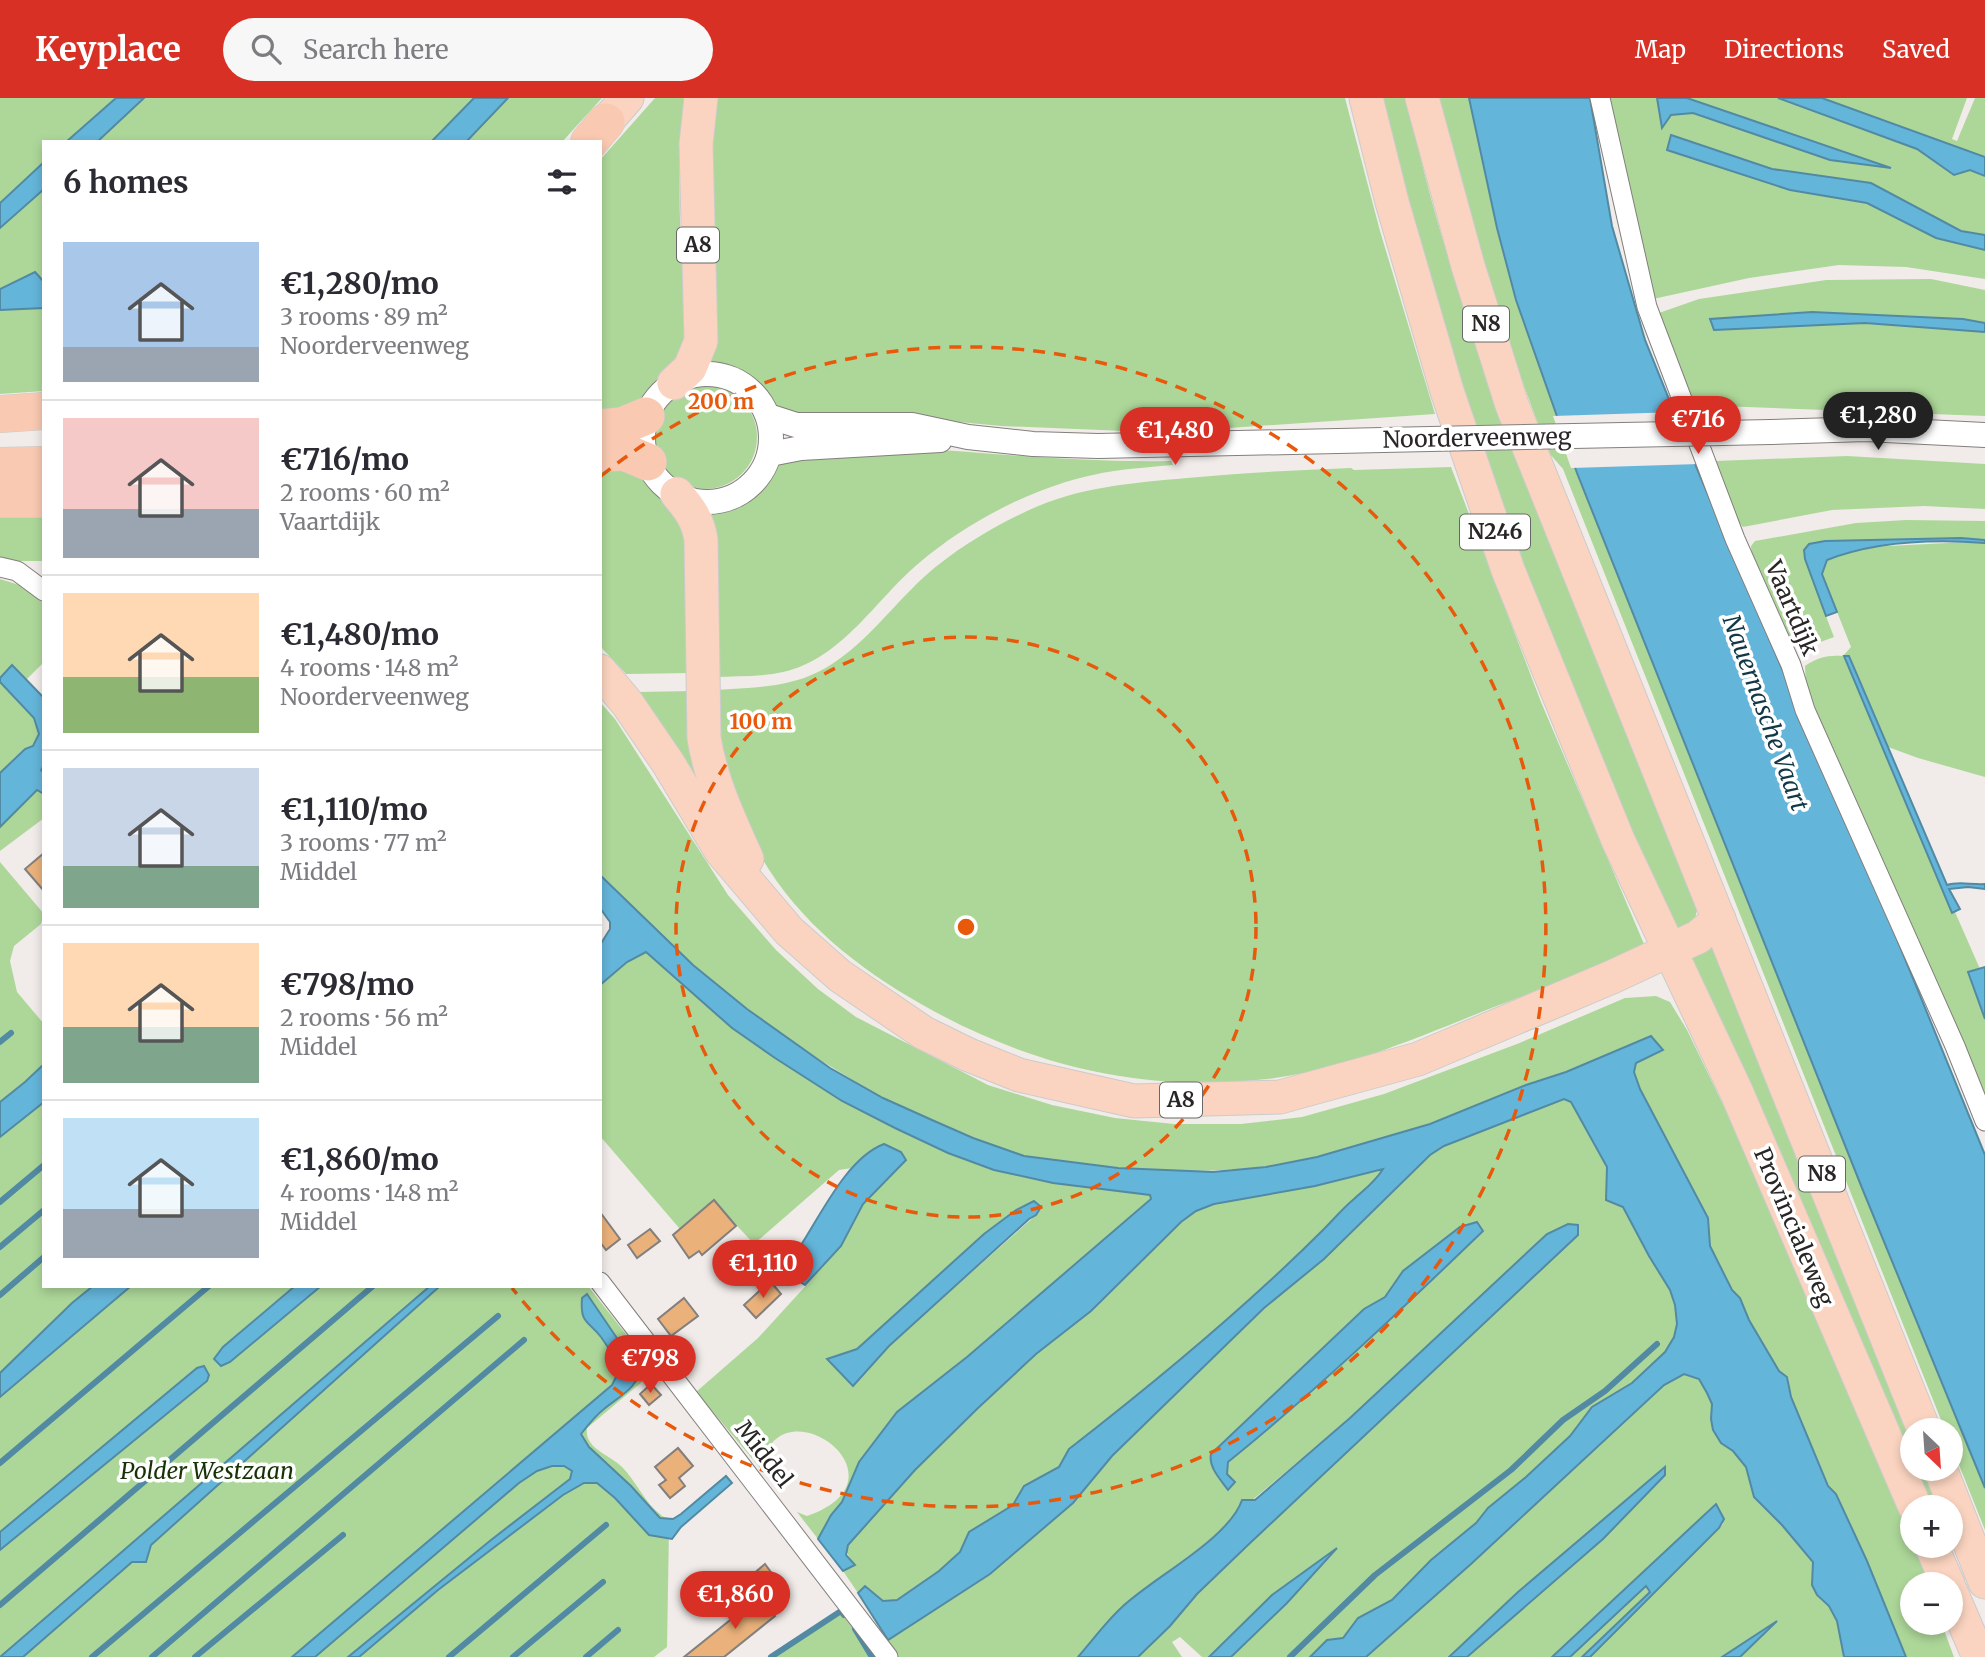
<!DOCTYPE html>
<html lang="en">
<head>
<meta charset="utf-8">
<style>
  body { margin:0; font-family:Merriweather,serif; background:#f7f7f7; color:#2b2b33; height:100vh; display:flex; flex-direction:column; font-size:26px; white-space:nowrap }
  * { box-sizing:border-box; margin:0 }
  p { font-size:23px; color:#7c7c81 }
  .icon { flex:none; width:38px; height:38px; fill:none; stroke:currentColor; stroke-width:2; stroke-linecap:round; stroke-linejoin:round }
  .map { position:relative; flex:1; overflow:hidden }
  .side { position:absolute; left:42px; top:42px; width:560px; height:1148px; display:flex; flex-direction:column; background:#fff; border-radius:0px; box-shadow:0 4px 10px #0003 }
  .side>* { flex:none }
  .needle { width:46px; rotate:155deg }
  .controls { position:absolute; left:1900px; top:1320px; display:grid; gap:14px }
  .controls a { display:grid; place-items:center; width:63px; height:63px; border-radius:50%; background:#fff; box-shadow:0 4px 10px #0003; font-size:35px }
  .price { position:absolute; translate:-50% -60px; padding:0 16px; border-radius:24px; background:#d93025; color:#fff; font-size:23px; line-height:46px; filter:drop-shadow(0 2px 4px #0008) }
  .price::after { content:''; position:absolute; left:50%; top:42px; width:21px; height:16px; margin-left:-10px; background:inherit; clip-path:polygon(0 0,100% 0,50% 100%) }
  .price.current { background:#222; color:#fff }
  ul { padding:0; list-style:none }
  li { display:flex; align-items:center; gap:21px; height:175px; padding:0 21px }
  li+li { border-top:2px solid #e1e1e2 }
  li span { display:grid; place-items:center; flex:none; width:196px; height:140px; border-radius:0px; color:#555 }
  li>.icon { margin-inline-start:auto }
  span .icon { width:84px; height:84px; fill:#fffc; stroke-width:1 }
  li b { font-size:30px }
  h2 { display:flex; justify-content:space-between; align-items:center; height:84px; padding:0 21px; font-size:30px }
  header { display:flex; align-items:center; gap:42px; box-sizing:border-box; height:98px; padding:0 35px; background:#d93025; color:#fff }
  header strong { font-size:33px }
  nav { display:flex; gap:38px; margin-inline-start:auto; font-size:24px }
  .search { width:490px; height:63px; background:#f7f7f7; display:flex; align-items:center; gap:18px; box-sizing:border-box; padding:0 24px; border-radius:38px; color:#7c7c81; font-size:26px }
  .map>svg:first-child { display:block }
</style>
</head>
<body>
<header>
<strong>Keyplace</strong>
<div class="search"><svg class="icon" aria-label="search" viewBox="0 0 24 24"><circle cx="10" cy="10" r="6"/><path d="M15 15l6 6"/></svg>Search here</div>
<nav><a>Map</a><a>Directions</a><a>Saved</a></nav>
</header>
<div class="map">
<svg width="1985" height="1559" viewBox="0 0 1985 1559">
  <rect width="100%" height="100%" fill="#f1ece9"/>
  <g fill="#add799" fill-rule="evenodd">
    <path d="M0 0H602L562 44H44V293L0 296Z"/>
    <path d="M655 0H686C673 84 683 168 687 253L655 284 640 304 600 317V62Z"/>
    <path d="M708 0H1345L1380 133 1435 316 1229 330 1125 333 1001 328 906 319 785 315C753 292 753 271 707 265Z"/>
    <path d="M1381 0H1407C1440 161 1500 314 1561 465 1607 578 1653 691 1699 803L1695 821 1679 839C1628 722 1575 607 1530 487 1470 328 1426 164 1381 0Z"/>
    <path d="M1439 0H1469L1497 130 1516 202 1577 375 1862 1090 1985 1390V1432L1951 1347V1332H1945L1563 371 1549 355 1521 280 1483 164 1447 40Z"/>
    <path d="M1608 0H1778L1917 51 1954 77 1970 71 1985 78V137L1961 133 1871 85 1772 71 1672 37 1667 52 1790 92 1867 105 1936 140 1985 152V181L1906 169 1839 167 1749 180 1653 201Z"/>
    <path d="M1822 0H1967L1952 41 1957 43 1975 0H1985V59Z"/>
    <path d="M1931 181 1985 192V318L1693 307 1656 216 1699 201 1826 182Z"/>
    <circle cx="705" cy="339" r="52"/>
    <path d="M908 350C996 355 1084 365 1171 363L1173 367C1153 369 1134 370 1114 373 1045 383 972 420 919 465 876 501 842 561 783 574 761 579 737 578 714 579L709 413C725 409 743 402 756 390 767 380 771 371 784 362Z"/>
    <path d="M1847 358 1985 366V411L1924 408 1832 412 1743 429 1737 422 1716 363Z"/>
    <path d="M1451 369 1541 604 1644 846C1596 872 1545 890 1494 909 1421 938 1345 972 1267 981 1142 995 1030 968 921 906 853 867 793 819 755 748 748 735 744 719 739 705 732 687 722 668 719 650 716 631 716 611 715 592 746 590 779 590 809 578 855 560 888 512 924 479 954 452 991 430 1027 413 1077 389 1132 385 1187 380 1241 375 1296 372 1351 370L1354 372Z"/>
    <path d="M600 371H643L657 390 667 398 686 426 692 575 626 576 600 548Z"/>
    <rect x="0" y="409" width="44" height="54"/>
    <path d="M1906 422 1985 423V442L1825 443 1817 495 1834 539 1807 549 1792 546 1752 459 1751 448 1755 443 1856 425Z"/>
    <path d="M1968 444 1985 445V679L1918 660 1888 649 1850 558H1844L1952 815 1955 814 1980 871 1969 874 1985 921V1013L1806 588 1805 568C1818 559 1828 557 1843 558L1851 549 1822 476 1827 462 1868 449Z"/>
    <path d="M0 481 32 491 44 501V564L25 583 44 601 39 665 44 684V720L0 753Z"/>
    <path d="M693 593 724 738 638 594Z"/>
    <path d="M600 604 615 621 728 797 776 852 818 891 856 919 988 987 1052 1007 1115 1020 1174 1026H1241L1302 1019 1384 996 1517 946 1625 900 1656 898 1670 904 1687 932 1823 1213 1913 1431V1447H1919L1929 1486H1913V1524H1941L1954 1559H1906L1867 1463 1836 1396 1829 1388 1791 1299 1788 1279 1779 1273 1749 1222 1740 1200 1732 1192 1710 1148 1708 1120 1640 991 1634 974 1636 965C1612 968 1585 968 1562 975 1518 988 1476 1008 1433 1024 1396 1039 1356 1050 1318 1059 1238 1078 1158 1075 1078 1065 1060 1063 1039 1062 1021 1057 899 1021 792 950 695 868 662 840 632 807 600 777Z"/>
    <path d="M0 764 44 816 41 826 14 848 10 863 17 894 44 926V1188H588L655 1273 587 1330C584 1351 611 1357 622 1369 636 1383 645 1405 661 1417 667 1422 675 1420 682 1418L669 1430 667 1549 654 1559H0Z"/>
    <path d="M1716 844 1913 1338V1370H1925L1940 1409H1928L1687 858Z"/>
    <path d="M646 854 732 930 775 960 842 1003 895 1030 948 1055 994 1072 1053 1085 1150 1096 1151 1101 967 1259 897 1314 859 1364 842 1404 831 1417 818 1441 797 1414 807 1418C917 1380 776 1279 761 1371L696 1294 758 1240 822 1170 863 1106 877 1090 880 1047 852 1070 839 1072 754 1146 714 1103 680 1131 600 1038V887L627 864ZM1034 1103 1036 1117 889 1248 853 1288 828 1261 857 1251 984 1136 1016 1112Z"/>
    <path d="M1564 1001 1571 1004 1607 1069 1608 1089 1615 1104 1623 1109 1630 1119 1670 1192 1675 1207 1677 1226 1674 1239 1665 1254 1632 1285 1592 1309 1570 1338 1526 1379 1488 1410 1476 1425 1431 1462 1392 1502 1358 1520 1343 1540 1327 1542 1310 1559H1231L1287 1505 1333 1454 1272 1497 1209 1559H1202L1180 1539 1172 1544 1182 1559H1138L1170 1528 1197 1496 1248 1447 1578 1137 1547 1136 1350 1320 1238 1414 1211 1441 1121 1509 1078 1559H897L888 1542 990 1476 1073 1405 1112 1358 1264 1210 1324 1161 1430 1057 1444 1048ZM1477 1124 1483 1133C1401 1213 1317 1292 1228 1364V1392C1221 1381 1208 1369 1211 1356L1364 1211 1385 1199 1403 1173Z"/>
    <path d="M1384 1070C1369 1092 1340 1115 1320 1134 1242 1213 1157 1283 1069 1351L1059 1369 1024 1388 1013 1407 969 1434 960 1454 939 1473 896 1502 883 1503 865 1489 858 1495 843 1473 854 1467 846 1453 847 1447 855 1438 915 1372 977 1311 1036 1256 1091 1213 1181 1124 1196 1113 1214 1106 1315 1088Z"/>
    <path d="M1684 1276 1699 1282 1707 1295 1712 1306 1711 1321 1721 1345 1733 1353 1746 1369 1754 1399 1782 1427 1813 1464 1812 1487 1817 1497 1829 1508 1837 1523 1844 1559H1740L1773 1526 1722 1559H1590L1723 1426 1716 1406 1552 1559H1467L1603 1441 1665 1377 1664 1369 1518 1494 1449 1559H1366L1471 1466 1664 1287Z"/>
    <path d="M1645 1488 1650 1494 1582 1559H1570Z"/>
    <path d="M846 1511 879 1559H774Z"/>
  </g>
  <g fill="#64b5da" stroke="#528aa4" stroke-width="2">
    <path d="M116 0H144L97 44H66Z"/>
    <path d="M474 0H508L466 44H431Z"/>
    <path d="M1469 0H1590L1612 128 1645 242 1698 373 1897 841 1985 1057V1390L1862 1090 1577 375 1516 202 1497 130Z"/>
    <path d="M1657 0H1687L1891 70 1830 62 1693 15 1671 17 1662 30Z"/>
    <path d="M1778 0H1822L1985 59V78L1970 72 1954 77 1917 51Z"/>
    <path d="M1671 37 1772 71 1871 85 1961 133 1985 137V152L1936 140 1867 105 1790 92 1667 52Z"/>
    <path d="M44 64V91L0 130V105Z"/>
    <path d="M35 174 44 184V210L0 212V191Z"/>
    <path d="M1812 214 1963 221 1985 225V234L1865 225 1714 232 1710 221Z"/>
    <path d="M1961 440 1985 442V445C1933 441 1876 443 1827 462L1822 476 1837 514 1826 518 1805 461 1804 452 1809 446 1825 443Z"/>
    <path d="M1844 558H1849L1947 787C1958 783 1972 787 1985 786V791L1968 789 1949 791 1960 811 1952 815Z"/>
    <path d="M12 567 44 600V667L41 672 44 675V696L37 692 0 729V675L25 651 33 648 39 636 34 620 0 584V580Z"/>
    <path d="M600 777 693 867 747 911 830 970 883 1000 932 1022 973 1040 1024 1058 1118 1070 1213 1074 1266 1069 1317 1059 1430 1026 1526 987 1566 974 1651 938 1663 952 1636 965 1634 974 1640 991 1708 1120 1710 1148 1732 1192 1740 1200 1749 1222 1779 1273 1787 1279 1791 1299 1828 1388 1836 1396 1867 1463 1906 1559H1844L1837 1523 1829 1508 1817 1497 1812 1487 1813 1464 1782 1427 1754 1399 1746 1369 1733 1353 1721 1345 1713 1332 1711 1321 1712 1306 1707 1295 1699 1281 1684 1276 1664 1287 1471 1466 1366 1559H1310L1327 1542 1343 1540 1358 1520 1392 1502 1431 1462 1476 1425 1488 1410 1526 1379 1570 1338 1592 1309 1632 1285 1665 1254 1674 1239 1677 1226 1675 1207 1670 1192 1649 1158 1623 1109 1606 1102 1607 1069 1571 1004 1564 1001 1444 1048 1430 1057 1324 1161 1264 1210 1112 1358 1073 1405 990 1476 888 1542 858 1495 865 1488 883 1503 897 1502 939 1473 960 1454 969 1434 1013 1407 1024 1388 1059 1369 1069 1351C1158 1282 1244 1211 1324 1131 1334 1121 1343 1110 1354 1101 1365 1091 1375 1084 1383 1071L1315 1088 1214 1106 1196 1113 1181 1124 1091 1213 1036 1256 977 1311 915 1372 848 1447 846 1457 855 1467 843 1473 818 1441 831 1417 842 1404 859 1364 897 1314 967 1259 1151 1101 1150 1097 1053 1085 994 1072 948 1055 895 1030 842 1003 775 960 732 930 646 854 627 864 600 887V847L610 831V824L600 810Z"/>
    <path d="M1985 869V921L1968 874Z"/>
    <path d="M44 966V1004L0 1039V1004L25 984Z"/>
    <path d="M884 1046 901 1054 906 1062 863 1106 841 1148 805 1187 792 1179 790 1169 793 1159C817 1126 844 1061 884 1046Z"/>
    <path d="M1034 1103 1041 1109 1036 1117 1029 1121 889 1248 853 1288 827 1261 857 1251 984 1136 1016 1112Z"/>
    <path d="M1477 1124 1483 1133C1401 1212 1317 1292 1228 1364L1227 1376 1235 1384 1228 1392C1221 1382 1208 1369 1211 1356L1364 1211 1385 1199 1403 1173 1460 1129Z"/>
    <path d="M1568 1126 1578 1127V1137L1248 1447 1197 1496 1170 1528 1138 1559H1078C1092 1543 1105 1525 1121 1510 1152 1480 1229 1441 1242 1402H1255L1350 1320 1547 1136Z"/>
    <path d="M93 1188H131L0 1299V1275L72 1205Z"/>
    <path d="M295 1188H321L230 1264 221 1268 214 1261 223 1249Z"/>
    <path d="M430 1188H440L151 1447 146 1464H132L23 1559H0Z"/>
    <path d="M587 1196 623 1249 640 1269C640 1289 618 1299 604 1311 595 1318 588 1327 581 1336L589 1349 631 1388 660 1420 673 1421 681 1416 726 1378 732 1385 681 1429 672 1441 649 1437 615 1400 597 1385H584L563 1397 438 1492 359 1559H348L491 1442 570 1381 572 1373 564 1368H552L537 1373 519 1385 315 1559H292L612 1287 618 1275C615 1261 610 1251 601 1239 588 1222 580 1226 582 1200Z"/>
    <path d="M204 1268 209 1277 207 1283 0 1452V1434L197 1270Z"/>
    <path d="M1665 1369V1377L1603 1441 1467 1559H1449L1518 1494Z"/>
    <path d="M1716 1406 1724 1421 1719 1430 1590 1559H1582L1650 1494 1646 1488 1570 1559H1552Z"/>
    <path d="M1337 1450 1287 1505 1231 1559H1209L1272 1497Z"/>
    <path d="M1777 1523 1740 1559H1722Z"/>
  </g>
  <path fill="#f1ece9" d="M1678 314 1699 366 1571 370 1553 318Z"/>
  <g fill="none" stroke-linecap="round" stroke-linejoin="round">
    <g stroke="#528aa4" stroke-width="6">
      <path d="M0 944 11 935"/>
      <path d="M0 1104 44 1067"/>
      <path d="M0 1149 44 1112"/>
      <path d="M0 1197 44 1159"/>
      <path d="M0 1365 209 1188"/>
      <path d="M0 1507 373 1188"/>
      <path d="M855 1531 872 1559"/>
      <path d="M92 1559 498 1218"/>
      <path d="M152 1559 524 1242"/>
      <path d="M195 1559 343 1437"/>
      <path d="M449 1559 606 1427"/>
      <path d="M513 1559 603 1484"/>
      <path d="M586 1559 618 1532"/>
      <path d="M771 1559 841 1513 844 1517"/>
      <path d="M1290 1559 1375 1477 1511 1372 1563 1322 1605 1293 1657 1246"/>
    </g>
  </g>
  <g fill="#eab17b" stroke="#837f7c" stroke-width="2">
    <path d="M44 755V793L25 771Z"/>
    <path d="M714 1102 736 1128 702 1157 699 1153 689 1160 673 1137Z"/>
    <path d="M600 1114 620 1141 606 1152 600 1144Z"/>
    <path d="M650 1131 660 1143 637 1160 628 1147Z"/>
    <path d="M770 1183 781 1196 756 1220 744 1207Z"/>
    <path d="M684 1200 698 1218 671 1238 658 1221Z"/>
    <path d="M651 1286 661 1297 649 1307 640 1296Z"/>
    <path d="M678 1350 693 1368 679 1380 685 1388 670 1400 659 1387 666 1382 655 1369Z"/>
    <path d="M765 1466 776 1481 756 1497 745 1483Z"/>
    <path d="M759 1499 775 1518 724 1559H684Z"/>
  </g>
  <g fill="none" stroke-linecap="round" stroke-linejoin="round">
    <defs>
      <g id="minor">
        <path d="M1600 0 1647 209 1735 441 1791 567 1805 612 1955 948 1985 1023"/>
        <path d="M0 469 17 473 44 493"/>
        <path d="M600 1184 888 1559"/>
      </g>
      <g id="tertiary">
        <circle cx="707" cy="340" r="64"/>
        <path d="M768 318 796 327H912L968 339 1033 346 1098 348 1383 342"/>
        <path d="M1771 334 1866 331 1985 337"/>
        <path d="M770 356 801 350 940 342"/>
      </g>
      <g id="trunk">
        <path d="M1366 0 1392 104 1447 293 1508 472 1618 742 1736 993 1915 1409"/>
        <path d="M1422 0 1468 168 1512 307 1924 1332"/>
        <path d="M606 24 627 0"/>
        <path d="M674 285 690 270 701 243 696 46 701 0"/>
        <path d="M677 396C690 411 698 422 701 442L704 640C711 683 729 721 747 761"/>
        <path d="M600 573 627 605 668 665 721 753 789 833 840 878 924 935 969 957 1019 977 1134 1003 1280 999 1418 961 1612 879 1698 839 1719 821"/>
        <path d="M1940 1370 1985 1484"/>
        <path d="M1931 1447 1948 1486"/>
        <path d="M1951 1494 1979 1559"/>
      </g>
      <g id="motorway">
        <path d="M589 44 606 24"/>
        <path d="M0 316 44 313"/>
        <path d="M600 330 622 328 646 318"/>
        <path d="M600 355 624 354 648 364"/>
        <path d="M0 368 44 367"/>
        <path d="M0 401H44"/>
      </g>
    </defs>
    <use href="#minor" stroke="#837f7c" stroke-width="21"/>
    <use href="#tertiary" stroke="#837f7c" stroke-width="26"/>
    <use href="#trunk" stroke="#cbcbcb" stroke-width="35"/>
    <use href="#motorway" stroke="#cbcbcb" stroke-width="38"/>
    <use href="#minor" stroke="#fff" stroke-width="19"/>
    <use href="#tertiary" stroke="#fff" stroke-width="24"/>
    <use href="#trunk" stroke="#fad4c0" stroke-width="33"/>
    <use href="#motorway" stroke="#f9c9b1" stroke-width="37"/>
    <defs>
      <path id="tertiary-bridge" d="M1383 342 1771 334"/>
    </defs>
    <use href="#tertiary-bridge" stroke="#837f7c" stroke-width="26" stroke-linecap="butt"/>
    <use href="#tertiary-bridge" stroke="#fff" stroke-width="24"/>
  </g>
  <g fill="none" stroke="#e8590c" stroke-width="3.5" stroke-dasharray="12 9">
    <circle cx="966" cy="829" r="290"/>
    <path d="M601 378A580 580 0 1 1 512 1190"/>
  </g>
  <g text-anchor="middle" stroke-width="7" stroke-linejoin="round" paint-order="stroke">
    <g fill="#fff" stroke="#686866" stroke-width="2">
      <rect x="677" y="129.5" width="42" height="35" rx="5"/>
      <rect x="1463" y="208.5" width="46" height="35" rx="5"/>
      <rect x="1460" y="416.5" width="70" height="35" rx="5"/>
      <rect x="1160" y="984.5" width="42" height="35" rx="5"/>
      <rect x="1799" y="1058.5" width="46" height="35" rx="5"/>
    </g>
    <g font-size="21" font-weight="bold" fill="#282725">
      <text x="698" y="154">A8</text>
      <text x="1486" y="233">N8</text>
      <text x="1495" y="441">N246</text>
      <text x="1181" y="1009">A8</text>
      <text x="1822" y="1083">N8</text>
    </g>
    <g font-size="23" fill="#282725" stroke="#fff">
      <text transform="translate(1477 340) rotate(-1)" y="8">Noorderveenweg</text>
      <text transform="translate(1792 510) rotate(67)" y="8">Vaartdijk</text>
      <text transform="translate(1794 1129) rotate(67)" y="8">Provincialeweg</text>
      <text transform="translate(764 1356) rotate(52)" y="8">Middel</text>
    </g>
    <g font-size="23" font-style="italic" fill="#173206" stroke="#fff">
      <text x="207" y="1381">Polder Westzaan</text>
    </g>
    <g font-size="24" font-style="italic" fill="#123848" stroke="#fff">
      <text transform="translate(1765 615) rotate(70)" y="8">Nauernasche Vaart</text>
    </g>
  </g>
  <circle cx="966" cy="829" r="10" fill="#e8590c" stroke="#fff" stroke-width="3.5"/>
  <g font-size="21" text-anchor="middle" font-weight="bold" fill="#e8590c" stroke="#fff" stroke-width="7" stroke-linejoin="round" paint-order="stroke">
    <text x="721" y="311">200 m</text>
    <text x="761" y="631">100 m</text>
  </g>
</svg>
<div class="controls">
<a><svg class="needle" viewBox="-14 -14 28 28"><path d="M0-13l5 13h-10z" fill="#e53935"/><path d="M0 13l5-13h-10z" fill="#7c7c81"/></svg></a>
<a>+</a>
<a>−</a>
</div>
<b class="price current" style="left:1878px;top:354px">€1,280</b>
<b class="price" style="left:1698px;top:358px">€716</b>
<b class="price" style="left:1175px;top:369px">€1,480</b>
<b class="price" style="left:763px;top:1202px">€1,110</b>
<b class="price" style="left:650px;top:1297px">€798</b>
<b class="price" style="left:735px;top:1533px">€1,860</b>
<section class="side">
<h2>6 homes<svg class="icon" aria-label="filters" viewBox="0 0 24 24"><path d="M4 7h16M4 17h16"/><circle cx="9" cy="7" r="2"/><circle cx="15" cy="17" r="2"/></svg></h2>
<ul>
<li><span style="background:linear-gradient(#a9c7e8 75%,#9aa5b1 0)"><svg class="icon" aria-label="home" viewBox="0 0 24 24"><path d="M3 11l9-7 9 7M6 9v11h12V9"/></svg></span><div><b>€1,280/mo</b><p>3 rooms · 89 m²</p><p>Noorderveenweg</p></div></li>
<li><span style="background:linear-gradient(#f6c9c9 65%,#9aa5b1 0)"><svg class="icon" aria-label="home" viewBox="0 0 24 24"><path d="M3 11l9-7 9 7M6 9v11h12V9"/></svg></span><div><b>€716/mo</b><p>2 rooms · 60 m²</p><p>Vaartdijk</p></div></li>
<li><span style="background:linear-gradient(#ffd9b3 60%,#8fb573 0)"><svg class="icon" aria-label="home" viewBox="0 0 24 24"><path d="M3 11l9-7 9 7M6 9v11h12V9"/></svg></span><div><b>€1,480/mo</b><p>4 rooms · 148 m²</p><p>Noorderveenweg</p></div></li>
<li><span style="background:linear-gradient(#c9d6e8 70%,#7fa58c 0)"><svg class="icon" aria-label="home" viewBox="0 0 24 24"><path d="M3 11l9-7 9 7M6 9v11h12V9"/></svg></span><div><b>€1,110/mo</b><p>3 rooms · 77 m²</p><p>Middel</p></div></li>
<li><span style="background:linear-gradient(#ffd9b3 60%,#7fa58c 0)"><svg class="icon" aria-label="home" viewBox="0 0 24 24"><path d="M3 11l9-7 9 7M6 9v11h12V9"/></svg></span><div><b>€798/mo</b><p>2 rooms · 56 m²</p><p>Middel</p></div></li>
<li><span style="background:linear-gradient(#bfe0f5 65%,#9aa5b1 0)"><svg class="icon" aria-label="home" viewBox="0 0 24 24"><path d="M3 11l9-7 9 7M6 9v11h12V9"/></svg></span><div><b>€1,860/mo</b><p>4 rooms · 148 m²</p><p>Middel</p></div></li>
</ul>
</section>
</div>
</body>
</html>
